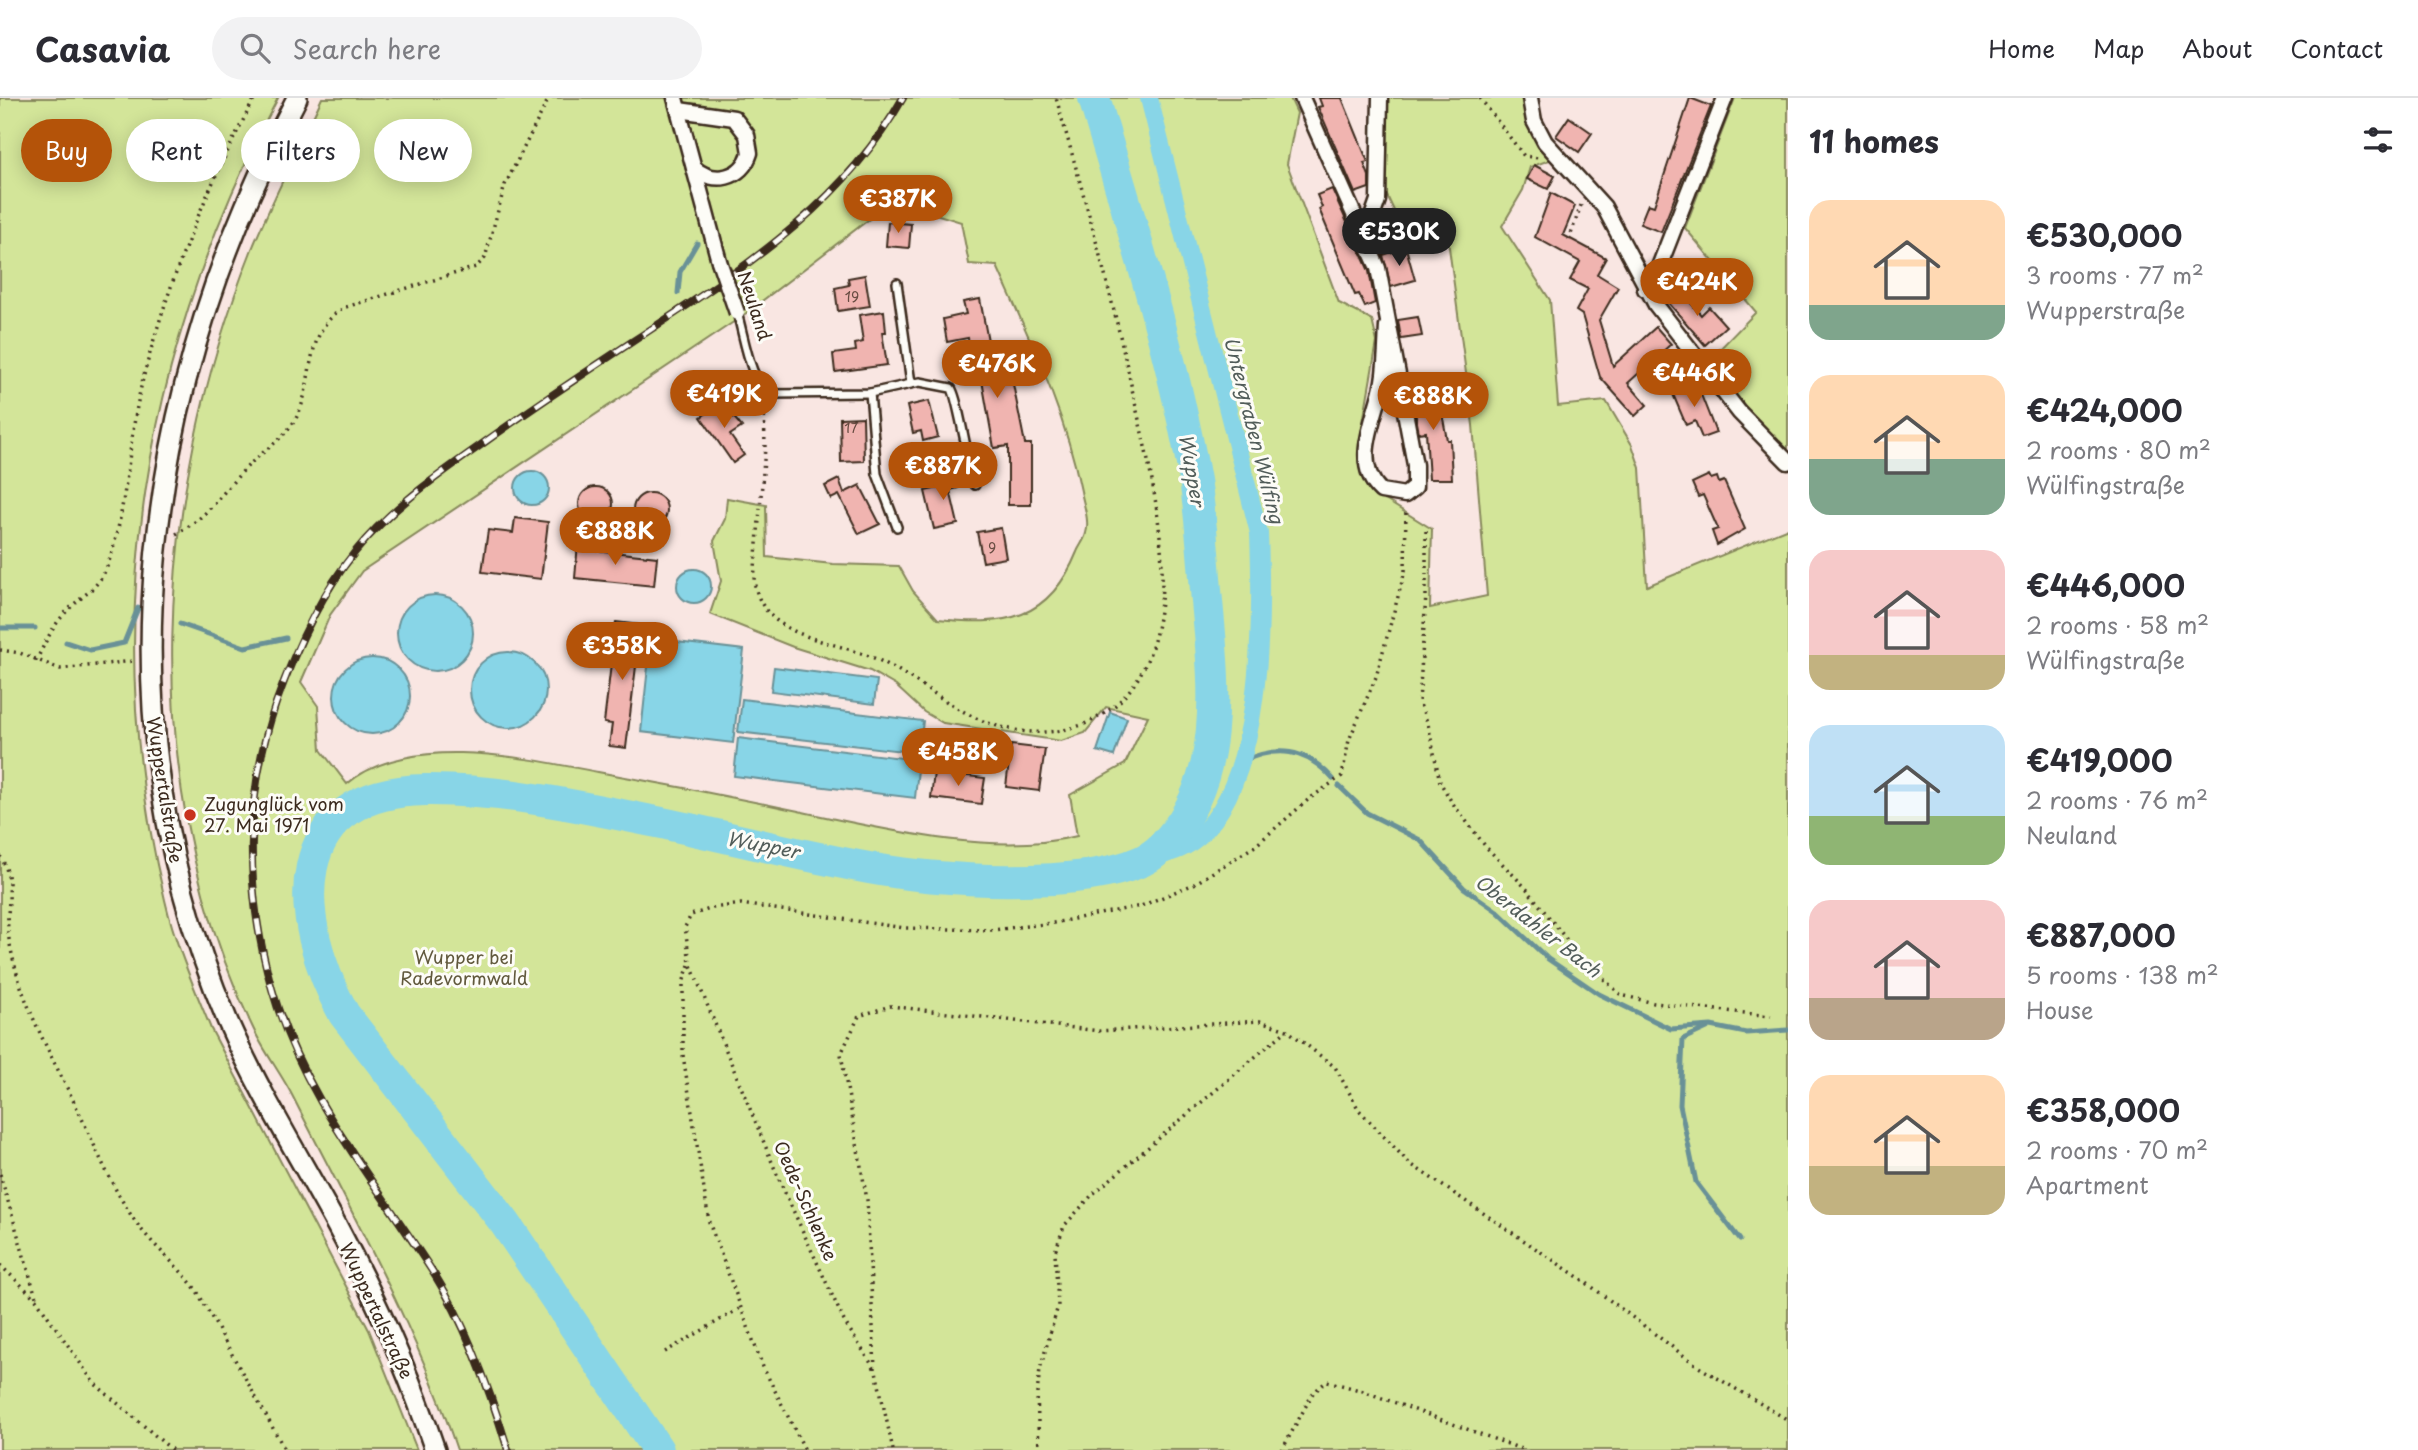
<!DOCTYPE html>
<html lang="en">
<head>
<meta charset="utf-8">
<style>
  body { margin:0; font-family:"Playpen Sans",sans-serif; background:#f2f2f3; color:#2b2b33; height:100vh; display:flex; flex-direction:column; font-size:26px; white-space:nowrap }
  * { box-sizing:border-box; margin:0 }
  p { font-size:23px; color:#7c7c81 }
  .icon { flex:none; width:38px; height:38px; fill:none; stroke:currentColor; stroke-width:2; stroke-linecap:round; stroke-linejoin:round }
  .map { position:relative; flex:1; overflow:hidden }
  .side { display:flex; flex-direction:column; background:#fff; width:630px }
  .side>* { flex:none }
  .top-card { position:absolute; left:21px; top:21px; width:665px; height:63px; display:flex; gap:14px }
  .price { position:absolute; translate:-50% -60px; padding:0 16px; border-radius:24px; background:#b45309; color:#fff; font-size:23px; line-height:46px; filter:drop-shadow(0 2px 4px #0008) }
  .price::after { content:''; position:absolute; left:50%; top:42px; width:21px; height:16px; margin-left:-10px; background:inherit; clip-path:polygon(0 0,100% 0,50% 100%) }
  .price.selected { background:#222; color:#fff }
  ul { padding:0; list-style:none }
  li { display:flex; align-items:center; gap:21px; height:175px; padding:0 21px }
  li span { display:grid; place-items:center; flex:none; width:196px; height:140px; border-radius:21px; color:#555 }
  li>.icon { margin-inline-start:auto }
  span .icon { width:84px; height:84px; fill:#fffc; stroke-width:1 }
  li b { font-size:30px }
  h2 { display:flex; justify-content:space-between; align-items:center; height:84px; padding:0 21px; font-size:30px }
  .pill { padding:0 24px; border-radius:32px; background:#fff; box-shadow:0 4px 18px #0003; font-size:24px; line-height:63px }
  .pill.selected { background:#b45309; color:#fff }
  header { display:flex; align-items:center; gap:42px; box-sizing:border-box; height:98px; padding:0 35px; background:#fff; border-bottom:2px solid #e1e1e2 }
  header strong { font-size:33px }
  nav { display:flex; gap:38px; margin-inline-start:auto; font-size:24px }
  .search { width:490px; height:63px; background:#f2f2f3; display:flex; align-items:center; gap:18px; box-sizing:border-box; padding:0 24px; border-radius:38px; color:#7c7c81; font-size:26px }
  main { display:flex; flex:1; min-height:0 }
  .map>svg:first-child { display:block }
</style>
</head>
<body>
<header>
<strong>Casavia</strong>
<div class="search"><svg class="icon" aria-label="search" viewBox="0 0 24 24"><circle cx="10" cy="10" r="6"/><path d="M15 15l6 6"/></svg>Search here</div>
<nav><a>Home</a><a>Map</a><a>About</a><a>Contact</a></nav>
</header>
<main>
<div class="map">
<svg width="1788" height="1352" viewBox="0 0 1788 1352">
  <rect width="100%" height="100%" fill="#f9e6e2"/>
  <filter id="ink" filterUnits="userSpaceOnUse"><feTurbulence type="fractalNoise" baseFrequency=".0143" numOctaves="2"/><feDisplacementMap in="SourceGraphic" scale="14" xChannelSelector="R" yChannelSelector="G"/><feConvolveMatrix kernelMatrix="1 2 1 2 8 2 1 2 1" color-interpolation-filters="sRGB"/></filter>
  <g filter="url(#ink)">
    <g fill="#d3e599" stroke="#87885c" stroke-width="2" fill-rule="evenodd">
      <path d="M0 0H278C144 252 97 523 165 802 175 846 194 889 211 931L369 1232 417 1352H0Z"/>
      <path d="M322 0H1290L1297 15 1287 66 1339 205 1372 222 1377 244 1361 336 1363 379 1379 398 1432 431 1430 510 1487 498 1473 327 1448 142 1406 139 1378 78 1380 0H1530L1558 59 1530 69 1523 92 1502 128 1550 202 1558 308 1606 303 1632 347 1640 370 1647 488 1788 430V1352H457C416 1229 351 1114 293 999 281 975 264 954 253 930 137 687 154 397 252 151 273 100 299 50 322 0ZM907 107 961 124 969 166 997 168C1030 242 1065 313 1081 393 1083 405 1090 423 1086 435 1085 442 1079 448 1077 454 1049 523 1005 528 938 521L913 493 899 468 833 466 767 459 766 407 727 400 725 421 714 443 721 483 710 516 793 549 870 573 896 588 924 614 943 625 1061 643 1085 635 1106 609 1148 618 1125 666 1070 697 1077 738C991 760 870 728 784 710 722 697 660 685 598 674 525 660 408 634 347 686L321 652 318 608 301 584 330 517 362 473 741 219 876 116Z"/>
      <path d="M1735 0H1788V357L1761 333 1708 263 1756 214 1685 130Z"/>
    </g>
    <g fill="#88d5e7" stroke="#699197" stroke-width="2">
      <circle cx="532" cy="390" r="17"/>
      <circle cx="694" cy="488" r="17"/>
      <circle cx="435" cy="535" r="38"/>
      <path d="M651 541 744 552 733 645 641 634Z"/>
      <circle cx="508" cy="592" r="38"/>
      <circle cx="372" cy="598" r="38"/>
      <path d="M774 569 877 582 874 606 771 593Z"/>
      <path d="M742 601 923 623 919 655 738 634Z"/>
      <path d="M1110 614 1127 620 1114 658 1097 653Z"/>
      <path d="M933 634 1001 642 997 675 929 666Z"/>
      <path d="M738 640 919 662 915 700 734 678Z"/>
    </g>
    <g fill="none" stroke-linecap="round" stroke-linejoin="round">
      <g stroke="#699197" stroke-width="5">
        <path d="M678 195 680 174 697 145"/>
        <path d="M180 526 245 549 286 540"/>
        <path d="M0 530H35"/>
        <path d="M66 544 90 552 124 545 138 510"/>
        <path d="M1241 664C1276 647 1306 650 1333 681"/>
        <path d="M1339 688 1367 715 1420 742 1464 790 1497 813 1548 861 1599 896 1671 931 1711 928 1746 935 1788 932"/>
        <path d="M337 706 344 714"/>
        <path d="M1707 930 1683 941 1680 1007 1696 1084 1740 1142"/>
      </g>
      <path stroke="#88d5e7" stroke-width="18" d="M1148 760C1162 757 1177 754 1189 746 1266 695 1262 517 1259 435L1149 0"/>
      <path stroke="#88d5e7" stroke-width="32" d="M658 1352 505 1125 344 916C292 822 283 694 425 692 507 691 591 711 671 727 737 741 802 758 869 770 937 783 1078 792 1142 763 1153 758 1163 749 1170 740 1229 671 1213 574 1206 492 1203 455 1201 419 1195 382 1172 253 1131 126 1094 0"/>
    </g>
    <g fill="#f0b4b0" stroke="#3b2a1e" stroke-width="2">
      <path d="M1319 0H1342L1368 64 1364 65 1369 78V90L1355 95 1318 9 1322 8Z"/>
      <path d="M1690 0 1711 8 1661 134 1640 126 1648 106 1654 108Z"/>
      <path d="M1569 19 1592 35 1579 54 1556 38Z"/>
      <path d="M1534 67 1555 78 1548 91 1527 81Z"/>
      <path d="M1332 91 1369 173 1375 205 1365 209 1359 196 1355 197 1319 111 1322 109 1317 97Z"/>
      <path d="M1551 95 1575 108 1563 137 1606 160 1597 176 1618 189 1599 222 1613 268 1656 229 1671 246 1628 285 1647 307 1635 318 1600 279 1582 217 1576 213 1588 191 1570 182 1580 164 1535 139Z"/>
      <path d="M888 124 911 126 909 150 886 148Z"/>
      <path d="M1406 150 1415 182 1391 189 1383 157Z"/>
      <path d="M865 177 870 208 838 213 835 190 849 187 848 180Z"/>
      <path d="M1680 192 1701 217 1709 209 1726 228 1705 247 1667 203Z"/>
      <path d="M980 201 993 269 1009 266 1025 346H1031V407H1008V348L994 350 980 271 974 272 968 240 947 244 943 221 966 216 963 204Z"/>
      <path d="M884 213 886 234H882L887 267 835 274 833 256 856 253 855 246 863 244 859 217Z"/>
      <path d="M1418 219 1422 238 1401 241 1398 222Z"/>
      <path d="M1696 284 1716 335 1702 340 1695 323 1686 327 1672 294Z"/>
      <path d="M1437 288 1447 342H1450L1452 381H1429L1426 334 1419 335 1411 293Z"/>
      <path d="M929 303 938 339 923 343 921 333 913 335 907 308Z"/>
      <path d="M722 305 742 329 730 337 744 357 733 365 701 319Z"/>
      <path d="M863 319 864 363 841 364 840 320Z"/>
      <path d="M955 373 958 390 950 392 958 426 934 431 925 393 943 389 941 377Z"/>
      <path d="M1709 377 1711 381 1717 379 1719 385 1724 383 1745 431 1717 447 1712 433 1718 431 1703 397 1698 399 1692 385Z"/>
      <path d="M839 381 844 395 860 387 880 426 859 436 839 397 831 401 825 388Z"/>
      <circle cx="596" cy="406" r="17"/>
      <circle cx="650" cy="412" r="17"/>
      <path d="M515 420 548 424 541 481 482 474 488 432 513 435Z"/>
      <path d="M1001 430 1006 460 983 464 977 434Z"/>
      <path d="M578 445 595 447 594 452 657 459 654 488 575 480Z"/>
      <path d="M616 524 641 527 626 650 609 648 612 626 604 625Z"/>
      <path d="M1011 647 1045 651 1039 693 1006 689Z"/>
      <path d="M934 674 985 680 981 706 931 700Z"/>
    </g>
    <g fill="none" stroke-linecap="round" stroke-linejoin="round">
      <defs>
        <g id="service">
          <path d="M897 185 911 285"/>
          <path d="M737 215C744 236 750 288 771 296L870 295 920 284 951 290C957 295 969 370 975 387"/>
          <path d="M870 295 877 376 897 429"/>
        </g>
        <g id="minor">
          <path d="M675 0 719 163"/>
          <path d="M1302 0 1378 170 1415 367V389L1405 397 1381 393C1350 364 1377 318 1383 283 1386 265 1386 246 1387 228"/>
          <path d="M1530 0 1534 23 1545 44 1604 109 1656 207 1739 314 1788 364"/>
          <path d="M679 12 734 20 747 37 750 55C742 81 714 87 694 70"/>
          <path d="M1361 125 1371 122 1378 102 1380 0"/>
          <path d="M1645 191 1657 174 1725 0"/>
        </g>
        <path id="secondary" d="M297 0C144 289 96 617 228 924 259 994 300 1060 337 1128 375 1199 409 1275 435 1352"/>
      </defs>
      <use href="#service" stroke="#3b2a1e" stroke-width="12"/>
      <use href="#minor" stroke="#3b2a1e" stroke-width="19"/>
      <use href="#secondary" stroke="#3b2a1e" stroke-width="24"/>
      <g stroke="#3b2a1e" stroke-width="3.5" stroke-dasharray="2 5" stroke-linecap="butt">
        <path d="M1480 0 1524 58 1538 60"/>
        <path d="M1569 142 1581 107"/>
        <path d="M764 305 765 350 754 482C762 541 828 540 874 560 909 575 939 602 974 619 1038 649 1113 636 1145 567 1182 488 1150 372 1132 291 1111 193 1084 97 1056 0"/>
        <path d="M1426 433V497L1419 604 1428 626 1440 684 1451 703 1486 749 1526 790 1581 860 1621 897 1654 905 1771 918"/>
        <path d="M176 436C212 416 218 398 245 371 260 355 284 341 295 322 316 287 301 232 346 209L476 169 485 160 505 87 549 0"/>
        <path d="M0 552 20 555 60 571 133 563"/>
        <path d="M36 563C45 545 53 527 67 513 83 496 99 491 108 466 128 411 128 336 144 277 169 182 208 86 255 0"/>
        <path d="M0 758C16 782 6 808 8 835 11 855 17 878 24 897 38 935 58 971 76 1008 94 1045 108 1082 131 1117 149 1146 177 1165 197 1193L285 1352"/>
        <path d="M689 867 683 885V957L709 1124 763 1269 805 1352"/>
        <path d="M0 1076 36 1199"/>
        <path d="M0 1167 36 1201 94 1285 172 1352"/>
        <path d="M665 1254 739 1211"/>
        <path d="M875 1271 867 1102 841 956 859 918 890 908 1099 933 1260 923 1287 932 1335 969 1359 1012 1409 1065 1584 1183 1699 1269 1788 1322"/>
        <path d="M893 1352 876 1273 844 1223 781 1086 690 865 685 829 691 817 713 810 741 806 904 830 992 832 1053 825 1141 808 1194 786 1255 748 1309 701 1342 678 1349 642 1376 579 1405 473 1406 410"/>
        <path d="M1039 1352 1037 1295 1040 1271 1058 1208 1055 1154 1064 1128 1093 1096 1287 932"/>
        <path d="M1282 1352 1313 1295 1327 1283 1363 1293 1524 1352"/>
      </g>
      <use href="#service" stroke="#fdfcf7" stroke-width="7"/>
      <use href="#minor" stroke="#fdfcf7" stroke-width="14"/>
      <use href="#secondary" stroke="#fdfcf7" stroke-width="19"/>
      <defs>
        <path id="rail" d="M508 1352C491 1296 467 1228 436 1179 376 1084 303 1001 272 891 245 796 244 698 276 605 295 552 319 498 355 454 389 412 434 380 478 349 538 305 600 265 662 224 756 162 846 101 903 0"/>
      </defs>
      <use href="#rail" stroke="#3b2a1e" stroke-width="8"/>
      <use href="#rail" stroke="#fdfcf7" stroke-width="5" stroke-dasharray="16" stroke-linecap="butt"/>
      <defs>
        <path id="minor-bridge" d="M719 163 737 215"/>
      </defs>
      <use href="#minor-bridge" stroke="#3b2a1e" stroke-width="19" stroke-linecap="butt"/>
      <use href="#minor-bridge" stroke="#fdfcf7" stroke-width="14"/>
    </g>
  </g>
  <circle fill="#c8321e" stroke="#fdfcf7" stroke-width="2.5" cx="190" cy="717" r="7"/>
  <g text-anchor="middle" stroke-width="6" stroke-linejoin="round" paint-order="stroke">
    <g font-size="14" fill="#684c42">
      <text x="852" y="204">19</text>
      <text x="851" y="335">17</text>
      <text x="992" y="455">9</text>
    </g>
    <g font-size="18" fill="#3b2a1e" stroke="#fdfcf7">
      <text transform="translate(754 208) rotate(72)" y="6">Neuland</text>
      <text transform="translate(164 692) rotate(81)" y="6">Wuppertalstraße</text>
      <text transform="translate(805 1103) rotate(66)" y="6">Oede-Schlenke</text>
      <text transform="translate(376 1213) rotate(65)" y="6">Wuppertalstraße</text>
    </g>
    <g font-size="18" fill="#3b2a1e" stroke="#fdfcf7" text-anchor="start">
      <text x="204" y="713">Zugunglück vom<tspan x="204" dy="21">27. Mai 1971</tspan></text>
    </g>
    <g font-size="18" fill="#61593d" stroke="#fdfcf7">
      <text x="464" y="866">Wupper bei<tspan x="464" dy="21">Radevormwald</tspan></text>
    </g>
    <g font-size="19" font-style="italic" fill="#525d5a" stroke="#fdfcf7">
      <text transform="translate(1254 332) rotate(76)" y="7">Untergraben Wülfing</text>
      <text transform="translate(1192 372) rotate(80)" y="7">Wupper</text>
      <text transform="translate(763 747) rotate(11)" y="7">Wupper</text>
      <text transform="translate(1538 828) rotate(38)" y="7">Oberdahler Bach</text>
    </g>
  </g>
</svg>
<b class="price" style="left:898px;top:137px">€387K</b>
<b class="price selected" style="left:1399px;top:170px">€530K</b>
<b class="price" style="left:1697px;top:220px">€424K</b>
<b class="price" style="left:997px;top:302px">€476K</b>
<b class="price" style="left:1694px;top:311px">€446K</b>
<b class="price" style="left:724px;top:332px">€419K</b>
<b class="price" style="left:1433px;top:334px">€888K</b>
<b class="price" style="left:943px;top:404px">€887K</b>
<b class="price" style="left:615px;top:469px">€888K</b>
<b class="price" style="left:622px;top:584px">€358K</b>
<b class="price" style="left:958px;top:690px">€458K</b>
<div class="top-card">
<a class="pill selected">Buy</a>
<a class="pill">Rent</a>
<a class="pill">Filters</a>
<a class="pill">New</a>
</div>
</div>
<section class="side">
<h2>11 homes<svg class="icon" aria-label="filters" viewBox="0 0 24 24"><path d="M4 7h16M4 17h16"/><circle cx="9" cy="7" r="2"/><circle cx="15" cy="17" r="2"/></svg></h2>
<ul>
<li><span style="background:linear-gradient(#ffd9b3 75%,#7fa58c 0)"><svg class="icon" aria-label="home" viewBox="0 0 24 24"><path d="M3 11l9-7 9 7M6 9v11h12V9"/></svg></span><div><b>€530,000</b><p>3 rooms · 77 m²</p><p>Wupperstraße</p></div></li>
<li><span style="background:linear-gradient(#ffd9b3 60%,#7fa58c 0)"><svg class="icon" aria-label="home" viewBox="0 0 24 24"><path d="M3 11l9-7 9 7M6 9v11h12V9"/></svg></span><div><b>€424,000</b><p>2 rooms · 80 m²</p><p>Wülfingstraße</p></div></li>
<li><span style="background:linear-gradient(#f6c9c9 75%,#c2b280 0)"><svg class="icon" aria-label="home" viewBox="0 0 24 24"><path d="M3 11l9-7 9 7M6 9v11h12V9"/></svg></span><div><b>€446,000</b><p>2 rooms · 58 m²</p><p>Wülfingstraße</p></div></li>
<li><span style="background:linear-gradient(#bfe0f5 65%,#8fb573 0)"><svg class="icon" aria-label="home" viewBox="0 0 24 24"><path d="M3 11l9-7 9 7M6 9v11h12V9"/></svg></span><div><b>€419,000</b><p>2 rooms · 76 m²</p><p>Neuland</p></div></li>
<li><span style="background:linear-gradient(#f6c9c9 70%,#b9a48a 0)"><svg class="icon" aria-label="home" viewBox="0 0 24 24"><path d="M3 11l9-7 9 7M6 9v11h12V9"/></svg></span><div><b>€887,000</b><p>5 rooms · 138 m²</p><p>House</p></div></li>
<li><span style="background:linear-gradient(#ffd9b3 65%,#c2b280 0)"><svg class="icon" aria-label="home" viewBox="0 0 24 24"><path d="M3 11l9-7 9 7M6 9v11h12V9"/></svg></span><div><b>€358,000</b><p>2 rooms · 70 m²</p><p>Apartment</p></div></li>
</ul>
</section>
</main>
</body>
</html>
